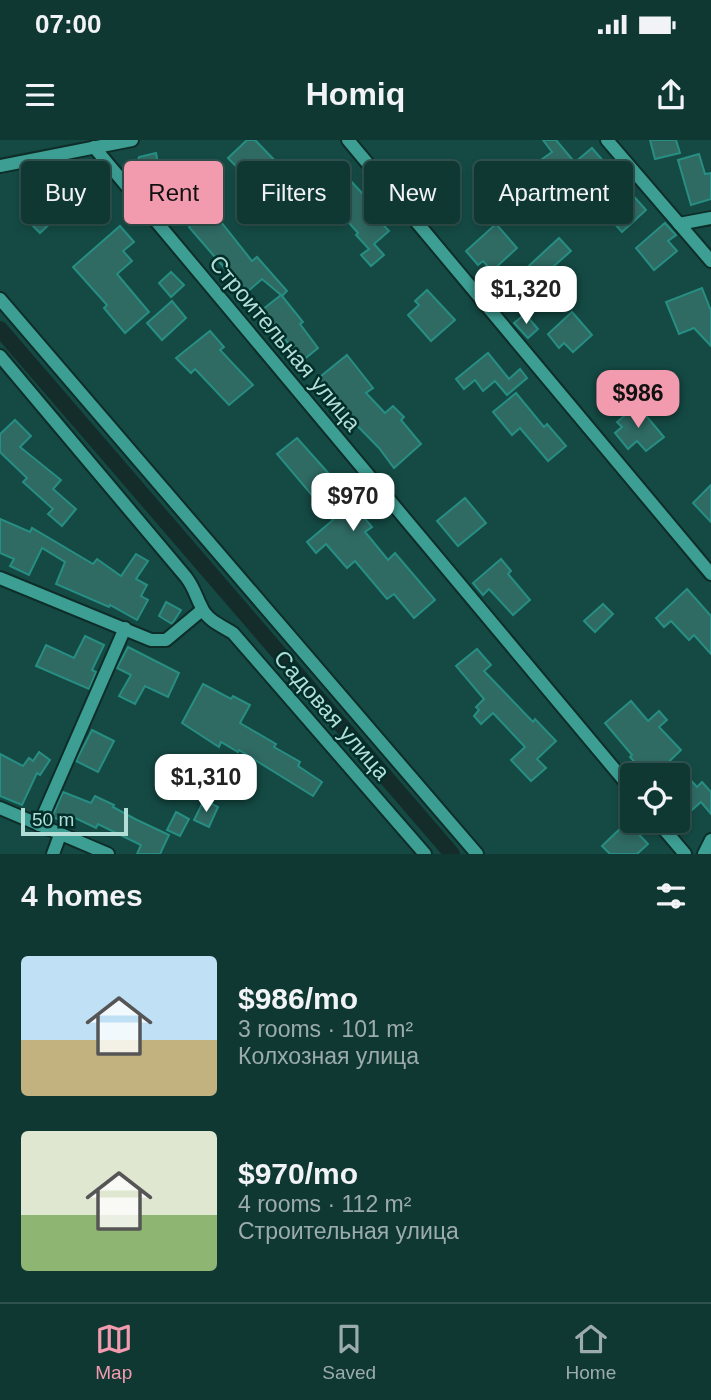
<!DOCTYPE html>
<html lang="en">
<head>
<meta charset="utf-8">
<style>
  body { margin:0; font-family:Helvetica,sans-serif; background:#193f3b; color:#f1f3f6; height:100vh; display:flex; flex-direction:column; font-size:26px; white-space:nowrap }
  * { box-sizing:border-box; margin:0 }
  p { font-size:23px; color:#9cacac }
  .icon { flex:none; width:38px; height:38px; fill:none; stroke:currentColor; stroke-width:2; stroke-linecap:round; stroke-linejoin:round }
  .map { position:relative; height:714px; overflow:hidden }
  .details { display:flex; flex-direction:column; background:#103833; flex:1 }
  .details>* { flex:none }
  .hud { position:absolute; left:21px; top:21px; width:670px; height:63px; display:flex; gap:14px }
  .fabs { position:absolute; left:620px; top:623px; display:grid; gap:14px }
  .fabs a { display:grid; place-items:center; width:70px; height:70px; border-radius:7px; background:#103833; box-shadow:0 4px 10px #0003,0 0 0 2px #30524e; font-size:35px }
  .scale { position:absolute; left:21px; bottom:18px; width:107px; box-sizing:border-box; padding-left:7px; border:4px solid #b3ded8; border-top:0; font-size:19px; line-height:24px; white-space:nowrap; color:#b3ded8; -webkit-text-stroke:5px #022e2a; paint-order:stroke }
  .price { position:absolute; translate:-50% -60px; padding:0 16px; border-radius:14px; background:#fff; color:#222; font-size:23px; line-height:46px; filter:drop-shadow(0 2px 4px #0008) }
  .price::after { content:''; position:absolute; left:50%; top:42px; width:21px; height:16px; margin-left:-10px; background:inherit; clip-path:polygon(0 0,100% 0,50% 100%) }
  .price.current { background:#f29aae; color:#111 }
  ul { padding:0; list-style:none }
  li { display:flex; align-items:center; gap:21px; height:175px; padding:0 21px }
  li span { display:grid; place-items:center; flex:none; width:196px; height:140px; border-radius:7px; color:#555 }
  li>.icon { margin-inline-start:auto }
  span .icon { width:84px; height:84px; fill:#fffc; stroke-width:1 }
  li b { font-size:30px }
  h2 { display:flex; justify-content:space-between; align-items:center; height:84px; padding:0 21px; font-size:30px }
  .chip { padding:0 24px; border-radius:7px; background:#103833; box-shadow:0 4px 10px #0003,0 0 0 2px #30524e; font-size:24px; line-height:63px }
  .chip.current { background:#f29aae; color:#111 }
  .status { display:flex; justify-content:space-between; align-items:center; height:49px; padding:0 35px; background:#103833; direction:ltr }
  .status svg { height:19px; fill:currentColor }
  header { display:flex; justify-content:space-between; align-items:center; height:91px; padding:0 21px; background:#103833; font-size:32px; font-weight:800 }
  .tab-bar { display:flex; justify-content:space-around; align-items:center; height:98px; border-top:2px solid #30524e; background:#103833; font-size:19px; color:#9cacac }
  .tab-bar a { display:grid; justify-items:center; gap:4px }
  .tab-bar .current { color:#f29aae }
  .map>svg:first-child { display:block }
</style>
</head>
<body>
<div class="status"><b>07:00</b><svg viewBox="0 0 49 12"><path d="M0 12V9h3v3zM5 12V6h3v6zM10 12V3h3v9zM15 12V0h3v12zM26 1h20v11H26zM47 4h2v5h-2z"/></svg></div>
<header><svg class="icon" aria-label="menu" viewBox="0 0 24 24"><path d="M4 6h16M4 12h16M4 18h16"/></svg>Homiq<svg class="icon" aria-label="share" viewBox="0 0 24 24"><path d="M12 15V3M7 8l5-5 5 5M5 13v7h14v-7"/></svg></header>
<div class="map">
<svg width="711" height="714" viewBox="0 0 711 714">
  <rect width="100%" height="100%" fill="#154a44"/>
  <g fill="none" stroke-linecap="round" stroke-linejoin="round">
    <path stroke="#152d2a" stroke-width="16" d="M0 189 452 714"/>
  </g>
  <g fill="#2f6a63" stroke="#278e83" stroke-width="2">
    <path d="M247 0H255L284 30 261 52 228 18Z"/>
    <path d="M543 0H556L572 19 541 40 531 27 552 12Z"/>
    <path d="M650 0H676L680 13 655 19Z"/>
    <path d="M592 8 610 29 586 49 568 28Z"/>
    <path d="M156 13 160 34 147 37 136 27 139 17Z"/>
    <path d="M699 14 705 34 711 33V59L691 65 678 20Z"/>
    <path d="M57 32 76 50 54 72 58 76 40 93 31 84 38 78 35 75 49 61 39 51Z"/>
    <path d="M348 38 374 66 369 70 389 91 374 104 384 115 371 126 361 115 369 109 356 95 358 93 327 58Z"/>
    <path d="M628 50 646 70 622 92 604 72Z"/>
    <path d="M210 68 252 121 257 117 287 151 282 156 303 182 300 184 318 208 302 221 262 170 281 155 262 139 246 153 189 87Z"/>
    <path d="M665 83 676 95 668 101 677 111 654 130 636 108Z"/>
    <path d="M496 84 517 108 492 131 483 121 478 125 466 111Z"/>
    <path d="M120 86 134 102 123 111 132 121 117 134 149 172 125 193 104 168 107 165 73 127Z"/>
    <path d="M559 98 571 111 546 133 559 148 528 175 507 151V146Z"/>
    <path d="M171 132 184 145 171 157 159 143Z"/>
    <path d="M702 148 711 171V206L694 188 679 194 666 162Z"/>
    <path d="M427 150 455 180 431 201 408 175 419 165 415 161Z"/>
    <path d="M172 161 186 178 162 200 147 183Z"/>
    <path d="M572 172 592 195 573 212 564 203 559 208 548 194Z"/>
    <path d="M525 174 538 189 528 198 514 183Z"/>
    <path d="M210 191 224 207 220 210 253 245 229 265 195 229 191 233 176 218Z"/>
    <path d="M488 213 509 239 520 229 527 238 507 255 495 241 483 251 475 240 464 249 456 239Z"/>
    <path d="M347 215 373 248 366 253 385 273 393 266 404 277 401 280 421 304 394 328 379 308 333 261 332 262 315 241Z"/>
    <path d="M516 253 544 287 547 284 566 306 548 321 520 288 512 295 493 272Z"/>
    <path d="M637 265 664 297 646 311 637 301 628 309 615 293 622 287 617 282Z"/>
    <path d="M15 280 31 296 20 307 61 340 53 349 76 369 62 386 48 374 53 369 23 342 27 338 0 312V294Z"/>
    <path d="M297 298 347 354 345 355 372 387 365 392 375 404 388 420 395 413 435 460 414 478 394 454 387 459 355 421 347 428 326 404 316 413 307 402 333 380 277 314Z"/>
    <path d="M711 345V382L693 363Z"/>
    <path d="M465 358 486 383 458 406 437 381Z"/>
    <path d="M0 379 30 392 32 388 93 424 97 419 121 436 136 414 148 421 136 439 147 445 141 456 148 460 137 480 110 465 109 467 56 444 65 422 42 408 29 435 10 426 14 419 0 413Z"/>
    <path d="M501 419 511 431 508 434 530 460 513 475 489 449 483 455 473 443Z"/>
    <path d="M687 449 711 476V514L694 495 689 500 671 481 664 487 656 478Z"/>
    <path d="M166 462 181 470 172 484 159 476Z"/>
    <path d="M603 464 613 474 595 492 584 481Z"/>
    <path d="M85 496 104 505 92 530 96 532 89 549 36 526 46 505 74 518Z"/>
    <path d="M128 507 179 533 168 557 145 546 135 564 119 556 131 535 117 528Z"/>
    <path d="M477 509 491 525 484 531 533 582 535 579 556 601 537 619 546 628 531 641 511 620 525 607 493 573 481 584 474 576 479 570 476 567 484 559 456 526Z"/>
    <path d="M203 544 231 559 233 556 250 565 240 583 276 604 274 607 300 622 298 626 322 642 313 656 239 610 238 612 221 602 219 607 182 583Z"/>
    <path d="M631 561 648 581 659 571 667 580 659 587 681 610 655 635H647L630 617 632 615 605 583Z"/>
    <path d="M92 590 114 601 98 632 76 621Z"/>
    <path d="M39 612 50 620 40 635 37 633 22 665 0 656V614L23 626 29 618 33 621Z"/>
    <path d="M677 625 697 647 702 642 711 652V674L701 662 684 677 677 669Z"/>
    <path d="M63 652 91 663 95 656 114 665 113 667 135 679 169 695 160 714H137L141 705 98 684 96 688 69 675 66 682 52 677Z"/>
    <path d="M204 660 218 667 209 687 194 680Z"/>
    <path d="M176 672 189 679 180 696 167 690Z"/>
    <path d="M627 682 648 704 637 714H610L602 706Z"/>
  </g>
  <g fill="none" stroke-linecap="round" stroke-linejoin="round">
    <defs>
      <g id="minor">
        <path d="M348 0 711 434"/>
        <path d="M607 0 711 121"/>
        <path d="M94 7 632 650"/>
        <path d="M0 26 132 0"/>
        <path d="M679 84 711 78"/>
        <path d="M0 159 477 714"/>
        <path d="M0 216 186 437C195 449 195 455 202 468 207 480 222 486 233 493L425 714"/>
        <path d="M0 438 151 500H166L202 470"/>
        <path d="M0 668 108 714"/>
        <path d="M657 681 685 714"/>
        <path d="M39 685 125 488"/>
        <path d="M53 714 60 695"/>
        <path d="M704 714 711 700"/>
      </g>
    </defs>
    <use href="#minor" stroke="#0e2d29" stroke-width="16"/>
    <use href="#minor" stroke="#3d9f94" stroke-width="12"/>
  </g>
  <g text-anchor="middle" stroke-width="5" stroke-linejoin="round" paint-order="stroke">
    <g font-size="23" fill="#b3ded8" stroke="#022e2a">
      <text transform="translate(285 203) rotate(50)" y="8">Строительная улица</text>
      <text transform="translate(332 575) rotate(49)" y="8">Садовая улица</text>
    </g>
  </g>
</svg>
<div class="fabs">
<a><svg class="icon" aria-label="locate" viewBox="0 0 24 24"><circle cx="12" cy="12" r="6"/><path d="M12 2v4M12 18v4M2 12h4M18 12h4"/></svg></a>
</div>
<div class="scale">50 m</div>
<b class="price" style="left:526px;top:186px">$1,320</b>
<b class="price current" style="left:638px;top:290px">$986</b>
<b class="price" style="left:353px;top:393px">$970</b>
<b class="price" style="left:206px;top:674px">$1,310</b>
<div class="hud">
<a class="chip">Buy</a>
<a class="chip current">Rent</a>
<a class="chip">Filters</a>
<a class="chip">New</a>
<a class="chip">Apartment</a>
</div>
</div>
<section class="details">
<h2>4 homes<svg class="icon" aria-label="filters" viewBox="0 0 24 24"><path d="M4 7h16M4 17h16"/><circle cx="9" cy="7" r="2"/><circle cx="15" cy="17" r="2"/></svg></h2>
<ul>
<li><span style="background:linear-gradient(#bfe0f5 60%,#c2b280 0)"><svg class="icon" aria-label="home" viewBox="0 0 24 24"><path d="M3 11l9-7 9 7M6 9v11h12V9"/></svg></span><div><b>$986/mo</b><p>3 rooms · 101 m²</p><p>Колхозная улица</p></div></li>
<li><span style="background:linear-gradient(#dfe7d0 60%,#8fb573 0)"><svg class="icon" aria-label="home" viewBox="0 0 24 24"><path d="M3 11l9-7 9 7M6 9v11h12V9"/></svg></span><div><b>$970/mo</b><p>4 rooms · 112 m²</p><p>Строительная улица</p></div></li>
</ul>
</section>
<nav class="tab-bar">
<a class="current"><svg class="icon" aria-label="map" viewBox="0 0 24 24"><path d="M3 6l6-2 6 2 6-2v14l-6 2-6-2-6 2zM9 4v14M15 6v14"/></svg>Map</a>
<a><svg class="icon" aria-label="saved" viewBox="0 0 24 24"><path d="M7 4h10v16l-5-4-5 4z"/></svg>Saved</a>
<a><svg class="icon" aria-label="home" viewBox="0 0 24 24"><path d="M3 11l9-7 9 7M6 9v11h12V9"/></svg>Home</a>
</nav>
</body>
</html>
